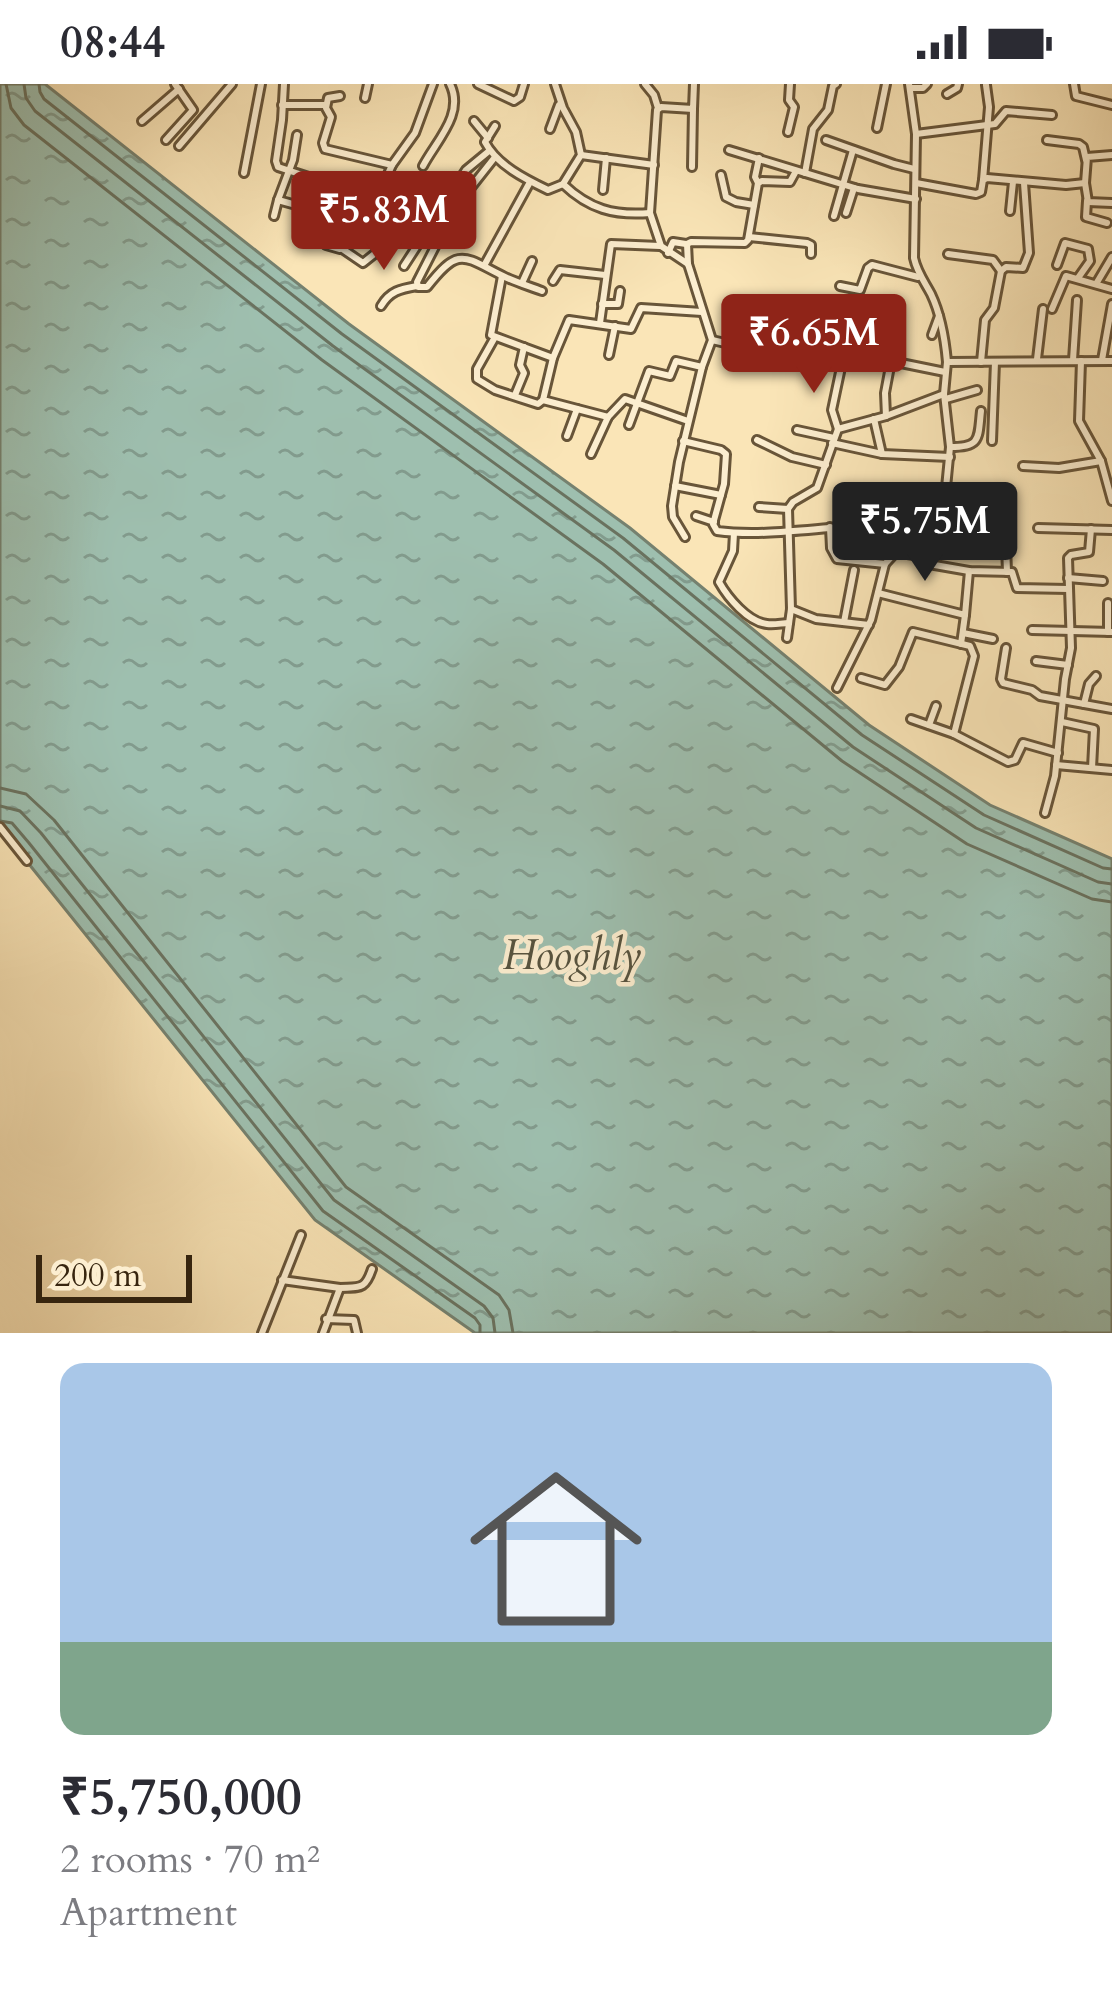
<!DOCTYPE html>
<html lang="en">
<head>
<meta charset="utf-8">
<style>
  body { margin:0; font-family:Cardo,serif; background:#f7f7f7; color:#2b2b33; height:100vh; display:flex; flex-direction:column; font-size:45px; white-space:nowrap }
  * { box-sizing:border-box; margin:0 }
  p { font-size:39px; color:#7c7c81 }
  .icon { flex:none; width:66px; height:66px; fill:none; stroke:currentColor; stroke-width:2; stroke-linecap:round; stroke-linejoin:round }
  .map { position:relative; height:1249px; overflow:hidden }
  .details { display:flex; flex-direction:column; background:#fff; flex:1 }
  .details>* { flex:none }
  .scale { position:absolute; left:36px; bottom:30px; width:156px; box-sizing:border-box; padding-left:12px; border:6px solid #37250f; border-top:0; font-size:33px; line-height:42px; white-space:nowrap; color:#37250f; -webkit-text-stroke:9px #fceed0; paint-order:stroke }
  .price { position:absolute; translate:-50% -102px; padding:0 27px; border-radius:12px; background:#8f2418; color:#fff; font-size:39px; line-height:78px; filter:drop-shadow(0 3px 6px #0008) }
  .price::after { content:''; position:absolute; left:50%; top:72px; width:36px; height:27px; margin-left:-18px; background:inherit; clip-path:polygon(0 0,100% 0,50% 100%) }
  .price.current { background:#222; color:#fff }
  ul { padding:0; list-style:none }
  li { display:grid; align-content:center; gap:24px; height:636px; padding:0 60px }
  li+li { border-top:3px solid #e1e1e2 }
  li span { display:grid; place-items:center; height:372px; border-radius:24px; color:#555 }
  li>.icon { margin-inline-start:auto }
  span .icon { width:216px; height:216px; fill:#fffc; stroke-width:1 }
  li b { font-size:51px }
  .status { display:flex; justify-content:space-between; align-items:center; height:84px; padding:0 60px; background:#fff; direction:ltr }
  .status svg { height:33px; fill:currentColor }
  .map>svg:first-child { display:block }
</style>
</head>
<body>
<div class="status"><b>08:44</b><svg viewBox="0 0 49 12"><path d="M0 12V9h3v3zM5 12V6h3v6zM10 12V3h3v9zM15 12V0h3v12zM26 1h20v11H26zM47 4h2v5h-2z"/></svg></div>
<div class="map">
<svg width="1112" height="1249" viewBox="0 0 1112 1249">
  <defs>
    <pattern id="water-ripples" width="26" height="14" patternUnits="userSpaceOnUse" patternTransform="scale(3)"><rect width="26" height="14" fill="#9ebfaf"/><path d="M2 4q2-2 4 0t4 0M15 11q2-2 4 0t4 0" fill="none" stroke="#829b8d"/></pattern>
  </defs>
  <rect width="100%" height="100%" fill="#fae5b7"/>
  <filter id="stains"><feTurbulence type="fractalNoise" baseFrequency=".00167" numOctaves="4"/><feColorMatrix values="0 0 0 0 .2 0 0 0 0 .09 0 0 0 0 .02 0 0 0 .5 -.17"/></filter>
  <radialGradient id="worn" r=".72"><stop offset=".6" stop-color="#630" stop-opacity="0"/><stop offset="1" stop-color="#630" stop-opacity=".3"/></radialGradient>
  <path fill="url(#water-ripples)" stroke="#75816f" stroke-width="3" d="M0 0H45L349 240 630 444 869 641 990 721 1112 775V1249H475L315 1136 0 744Z"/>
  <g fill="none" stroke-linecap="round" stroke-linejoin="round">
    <g stroke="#6a725f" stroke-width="3">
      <path d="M6 0 11 24 24 41 322 276 603 480 842 677 967 760 1092 815 1112 818"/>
      <path d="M24 0 26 14 35 27 333 262 614 466 853 663 976 744 1098 798 1112 800"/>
      <path d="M39 0 40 8 44 15 342 250 623 454 862 651 984 731 1103 784 1112 785"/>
      <path d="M0 704 26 710 54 736 346 1103 499 1211 509 1226 513 1249"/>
      <path d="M0 722 20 727 41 749 334 1116 484 1222 493 1234 495 1249"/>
      <path d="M0 737 12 739 29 759 323 1127 475 1234 480 1241V1249"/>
    </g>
    <defs>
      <g id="minor">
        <path d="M284 0 282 36 276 77 278 83 327 99 379 110"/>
        <path d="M478 0 514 17 520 13 524 0"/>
        <path d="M645 0 654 11 658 24"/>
        <path d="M909 0 916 50 914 174C917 188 924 197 931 210 941 231 945 255 947 278L1112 277"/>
        <path d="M1074 0 1076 12 1112 21"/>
        <path d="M910 4H923L927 0"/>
        <path d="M947 10 957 4 958 0"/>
        <path d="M340 12 328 14 326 24 331 33 323 59 325 65 392 81"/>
        <path d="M365 14 368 0"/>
        <path d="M282 21H326"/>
        <path d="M142 37 179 5"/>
        <path d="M474 37 488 54"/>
        <path d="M495 42 485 58C497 81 525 95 548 106L563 100 581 71 576 48 563 24 555 0"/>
        <path d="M877 44 886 0"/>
        <path d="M550 45 559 21"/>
        <path d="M788 48 794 23 789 16 790 0"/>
        <path d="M916 50 995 40 1006 27 1052 31"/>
        <path d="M297 51 293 76 278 116 354 137"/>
        <path d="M166 56 193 26 175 0"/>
        <path d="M826 56 894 80 914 85"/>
        <path d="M1047 56 1079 60 1083 63 1086 76"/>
        <path d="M179 62 232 0"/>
        <path d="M729 66 858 105 916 115"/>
        <path d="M581 71 654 81"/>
        <path d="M1112 71 1087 73 1085 99 1088 118 1112 119"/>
        <path d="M423 82C436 57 465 30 450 0"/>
        <path d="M692 83 693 25"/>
        <path d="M244 89 261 0"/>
        <path d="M805 89 813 45 828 26 833 2 836 0"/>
        <path d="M721 91 726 113 736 118 754 121"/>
        <path d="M983 96 989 23 986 1"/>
        <path d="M758 99 755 93 759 74"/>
        <path d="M916 99 976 110 981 108 983 96 987 94 1066 101 1085 99"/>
        <path d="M563 100C589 125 614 132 650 129"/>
        <path d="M603 106 606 74"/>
        <path d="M465 111 495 73"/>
        <path d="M377 115 415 137 430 120"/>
        <path d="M1087 117 1086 133 1107 139"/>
        <path d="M1010 127 1013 98"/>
        <path d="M322 129 334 100"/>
        <path d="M846 129 854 104"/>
        <path d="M274 132 278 116"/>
        <path d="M834 132 853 66"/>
        <path d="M442 149 417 198 418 203H427C459 162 463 172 503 192 515 198 529 202 542 207"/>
        <path d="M749 153 807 159 811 161V170"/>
        <path d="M326 161 340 165 354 137 363 140 367 137 392 81 415 49 433 0"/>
        <path d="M341 164 363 179 378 167"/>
        <path d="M668 169 673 158 686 160"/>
        <path d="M948 170 993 176 1001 187"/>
        <path d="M485 180 530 98"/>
        <path d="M688 180 687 160 691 158 745 159 748 156 758 99 762 97 790 98 796 87"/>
        <path d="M1057 181 1065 159 1088 165 1090 177 1078 194"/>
        <path d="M404 182 466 86 489 67"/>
        <path d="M502 192 491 251 553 274"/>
        <path d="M553 197 560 186 605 191"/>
        <path d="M522 199 532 177"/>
        <path d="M1096 200 1112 173"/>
        <path d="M840 202 860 206 868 184 872 181 918 193"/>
        <path d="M602 220H618L620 207"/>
        <path d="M381 222C390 207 400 205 417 202"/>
        <path d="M1052 225 1066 192 1112 205"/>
        <path d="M600 239 611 160 660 162"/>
        <path d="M932 251 939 232"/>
        <path d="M495 253 477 285V295L495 306 538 320 543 316"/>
        <path d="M848 254 885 259"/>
        <path d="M712 256 756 266 810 269 843 274 848 258 846 251 818 240"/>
        <path d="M609 271 615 242"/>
        <path d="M1037 275 1043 225"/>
        <path d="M1073 276 1077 216"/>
        <path d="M1102 276 1112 220"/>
        <path d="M891 277 945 288"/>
        <path d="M1081 277 1079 337 1101 377 1112 417"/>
        <path d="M981 278 985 236 994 224 1001 187 1006 183 1023 184 1029 169 1024 99"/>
        <path d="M515 311 524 289 520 281 524 263"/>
        <path d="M946 315 977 306"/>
        <path d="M886 332 885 309 891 277 885 263 887 242"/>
        <path d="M608 333 543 316 553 274 569 236 631 245 641 224 702 228"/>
        <path d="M874 335 882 370"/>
        <path d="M629 341 649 287 670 292 676 277 702 283 712 256 688 180 661 162 650 129 657 26 661 23 693 25 694 0"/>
        <path d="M838 345 832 326 843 274"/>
        <path d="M797 346 834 354"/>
        <path d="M567 352 577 325"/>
        <path d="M757 356 792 373 826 381"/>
        <path d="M683 357 721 366 726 370 724 400 713 440 717 447C763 453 814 444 860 442L864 437 863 413"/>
        <path d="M992 357 995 278"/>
        <path d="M832 359 882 370 950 373"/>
        <path d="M950 363C981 363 978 355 981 327"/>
        <path d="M591 370 608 333 625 315 688 337"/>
        <path d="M1023 382 1059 384 1101 377"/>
        <path d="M675 402 721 411"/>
        <path d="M759 423 788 425"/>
        <path d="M944 424 985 425"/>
        <path d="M696 432 714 438"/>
        <path d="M830 443 831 464 837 475 885 480"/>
        <path d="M1038 444 1112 446"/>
        <path d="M734 449 733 467 719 498C728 514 748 538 767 540 775 541 782 539 789 539"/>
        <path d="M685 453 673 433 672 422 679 378 702 283"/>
        <path d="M973 459 1006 461 1007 488"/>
        <path d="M984 460 986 415"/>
        <path d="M901 468 904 437 911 421"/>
        <path d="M917 471 921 429"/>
        <path d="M919 472 935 456 944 424 950 363 944 310 947 278"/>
        <path d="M1068 494 1103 497"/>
        <path d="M878 509 965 531 969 487"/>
        <path d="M1108 519V548"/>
        <path d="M844 538 854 486"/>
        <path d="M869 541 816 535 791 525 788 425 793 418 817 404 838 345 886 332 944 310"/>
        <path d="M1032 546 1112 548"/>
        <path d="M963 549 993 555"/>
        <path d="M787 554 791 525"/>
        <path d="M961 560 965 531"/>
        <path d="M1006 564 1001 595 1003 599 1032 606 1040 612 1112 625"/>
        <path d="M1036 577 1068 581"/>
        <path d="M861 594 885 601 899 583 913 548 970 562 974 572 954 650"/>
        <path d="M837 604 871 536 885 480 896 468 919 472 929 480 969 487 1012 488 1017 504 1068 505"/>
        <path d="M1084 620 1089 600 1096 592"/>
        <path d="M911 635 954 650 1008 678 1015 676 1023 659 1058 669"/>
        <path d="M1062 638 1094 645 1092 684"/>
        <path d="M929 641 936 622"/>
        <path d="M1056 681 1112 686"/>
        <path d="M1045 729 1055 692 1065 595 1071 564 1068 474 1071 471 1089 468 1091 445"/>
        <path d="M0 743 27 777"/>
        <path d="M282 1196 340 1204 323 1249"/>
        <path d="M340 1204C360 1203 365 1206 372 1185"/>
        <path d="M326 1235 354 1236 357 1249"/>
        <path d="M262 1249 301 1151"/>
      </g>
    </defs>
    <use href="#minor" stroke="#685539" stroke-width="12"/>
    <use href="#minor" stroke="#fceed0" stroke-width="6"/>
  </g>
  <g text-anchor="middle" stroke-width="9" stroke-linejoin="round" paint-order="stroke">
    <g font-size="42" font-style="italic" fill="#56533f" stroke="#fceed0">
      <text x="572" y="885">Hooghly</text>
    </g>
  </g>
  <rect width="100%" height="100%" filter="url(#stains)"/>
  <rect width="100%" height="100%" fill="url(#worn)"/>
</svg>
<div class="scale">200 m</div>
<b class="price" style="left:384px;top:189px">₹5.83M</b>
<b class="price" style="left:814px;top:312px">₹6.65M</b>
<b class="price current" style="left:925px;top:500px">₹5.75M</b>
</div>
<section class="details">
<ul>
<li><span style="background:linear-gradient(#a9c7e8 75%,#7fa58c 0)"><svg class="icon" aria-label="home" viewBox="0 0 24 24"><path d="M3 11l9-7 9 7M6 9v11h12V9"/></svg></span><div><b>₹5,750,000</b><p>2 rooms · 70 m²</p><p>Apartment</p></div></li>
</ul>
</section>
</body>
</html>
